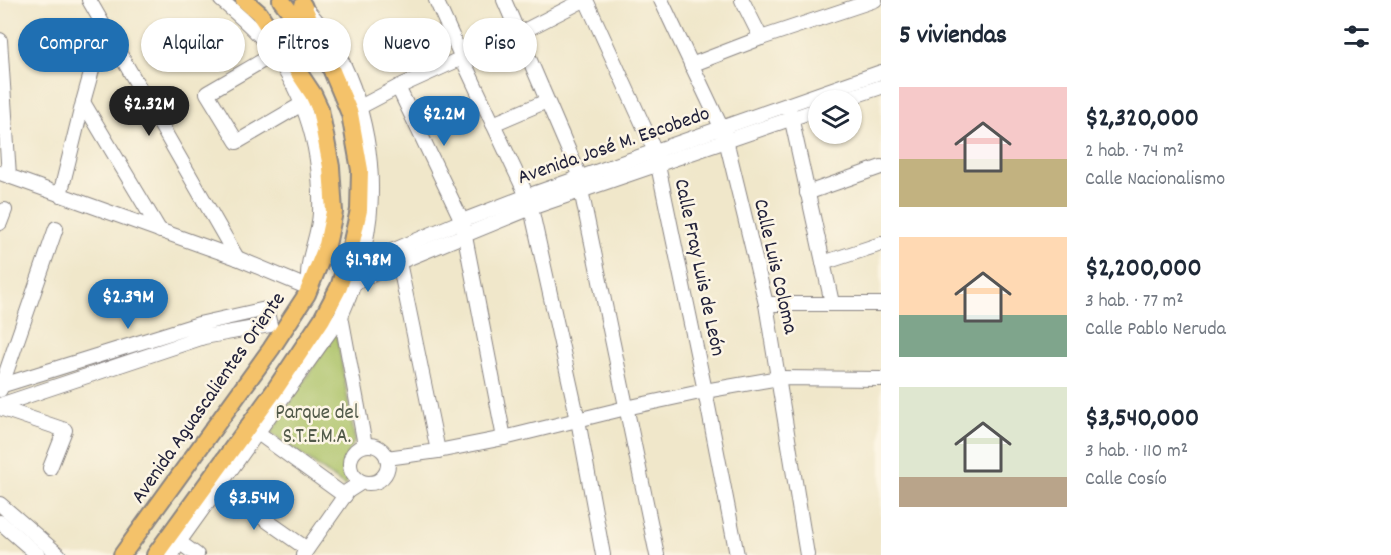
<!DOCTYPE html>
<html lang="es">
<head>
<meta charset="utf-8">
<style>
  body { margin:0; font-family:Dekko,sans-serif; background:#f2f2f3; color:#1f2937; height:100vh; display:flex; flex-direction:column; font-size:22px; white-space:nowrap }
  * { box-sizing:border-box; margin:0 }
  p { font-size:20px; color:#747a83 }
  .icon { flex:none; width:33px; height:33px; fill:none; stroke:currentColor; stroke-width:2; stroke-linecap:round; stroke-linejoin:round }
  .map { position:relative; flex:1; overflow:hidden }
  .details { display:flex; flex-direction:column; background:#fff; width:510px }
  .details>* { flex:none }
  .hud { position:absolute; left:18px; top:18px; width:570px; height:54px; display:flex; gap:12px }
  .tools { position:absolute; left:808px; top:90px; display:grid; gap:12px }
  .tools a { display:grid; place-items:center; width:54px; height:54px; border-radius:50%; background:#fff; box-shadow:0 2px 4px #0004; font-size:30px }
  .price { position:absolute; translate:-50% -51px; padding:0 14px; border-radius:21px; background:#1f6fb2; color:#fff; font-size:20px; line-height:39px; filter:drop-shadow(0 2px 3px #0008) }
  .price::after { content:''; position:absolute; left:50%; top:36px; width:18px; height:14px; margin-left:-9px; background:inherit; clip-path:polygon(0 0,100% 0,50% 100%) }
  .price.selected { background:#222; color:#fff }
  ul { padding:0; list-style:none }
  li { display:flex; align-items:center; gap:18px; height:150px; padding:0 18px }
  li span { display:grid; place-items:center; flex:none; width:168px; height:120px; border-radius:0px; color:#555 }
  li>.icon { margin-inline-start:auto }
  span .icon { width:72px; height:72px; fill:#fffc; stroke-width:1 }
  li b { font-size:26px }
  h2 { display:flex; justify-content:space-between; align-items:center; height:72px; padding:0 18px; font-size:26px }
  .pill { padding:0 21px; border-radius:27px; background:#fff; box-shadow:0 2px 4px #0004; font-size:21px; line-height:54px }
  .pill.selected { background:#1f6fb2; color:#fff }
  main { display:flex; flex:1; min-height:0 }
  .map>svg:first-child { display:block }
</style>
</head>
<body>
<main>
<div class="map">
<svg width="881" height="555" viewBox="0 0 881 555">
  <rect width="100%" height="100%" fill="#fcf5e5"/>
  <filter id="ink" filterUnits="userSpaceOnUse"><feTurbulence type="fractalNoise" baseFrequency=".0167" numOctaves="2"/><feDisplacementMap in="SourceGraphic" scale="12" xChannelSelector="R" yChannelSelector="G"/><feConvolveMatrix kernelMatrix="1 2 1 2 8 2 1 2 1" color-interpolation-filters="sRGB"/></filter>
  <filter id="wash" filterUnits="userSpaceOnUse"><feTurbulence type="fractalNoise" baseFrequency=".008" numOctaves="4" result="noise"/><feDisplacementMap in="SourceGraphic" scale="24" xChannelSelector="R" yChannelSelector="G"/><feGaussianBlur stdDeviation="1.35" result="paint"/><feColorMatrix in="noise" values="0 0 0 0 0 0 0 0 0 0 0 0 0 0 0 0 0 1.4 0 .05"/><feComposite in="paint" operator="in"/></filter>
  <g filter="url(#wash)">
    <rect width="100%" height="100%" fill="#f0e7ca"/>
    <path fill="#acc267" stroke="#677251" stroke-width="1.5" d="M336 331 355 440 346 457 342 469 348 481 345 486 271 433Z"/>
  </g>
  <g filter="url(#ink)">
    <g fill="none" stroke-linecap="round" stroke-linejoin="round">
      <defs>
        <g id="minor">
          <path d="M89 0 237 258"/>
          <path d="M221 0C236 13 252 26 265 42 305 91 322 150 320 213 319 238 304 262 309 286"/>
          <path d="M436 0 462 58 527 196 531 208 578 420 603 555"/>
          <path d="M504 0 580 177 581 190 657 555"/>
          <path d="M586 0 655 151 705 391 737 555"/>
          <path d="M661 0 722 129 726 140 766 304 807 555"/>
          <path d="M742 0 761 38"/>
          <path d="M518 34 584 0"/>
          <path d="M0 40 9 176"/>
          <path d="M274 54 207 93 237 142 302 104"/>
          <path d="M691 65 761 38 875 0"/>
          <path d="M398 87 462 221 504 438"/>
          <path d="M842 100 881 87"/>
          <path d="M83 102 160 231"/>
          <path d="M360 107 398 87 462 58"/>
          <path d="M790 112 832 303"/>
          <path d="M493 124 547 101"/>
          <path d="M0 173 237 258 309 288"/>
          <path d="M807 193 881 167"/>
          <path d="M60 195 83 102 104 27"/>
          <path d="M0 223 5 210"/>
          <path d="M361 260 373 259 462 221 527 196 881 72"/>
          <path d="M399 262 438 451"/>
          <path d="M823 263 881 244"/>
          <path d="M355 283 399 262 531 208 819 109"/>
          <path d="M766 304H881"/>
          <path d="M341 316 365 445"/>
          <path d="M0 386 199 324 266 309 270 325 204 337 0 405"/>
          <path d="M0 390 56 228"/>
          <path d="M0 408 65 430 50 468"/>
          <path d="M258 433 345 496"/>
          <circle cx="369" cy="464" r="19"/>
          <path d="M387 458 438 451 504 438 626 408 705 391 779 378 881 379"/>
          <path d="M219 487 307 549"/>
          <path d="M0 504 59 555"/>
          <path d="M0 522 38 555"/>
          <path d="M179 542 197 555"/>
          <path d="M172 555 179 542 341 316C376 239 381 167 353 87 343 60 329 34 309 12"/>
          <path d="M303 555 348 491 362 482"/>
        </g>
        <g id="major">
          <path d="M303 5 314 31"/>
          <path d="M122 555 271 349 307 294 327 245 334 212 331 167 320 109 313 94 259 13 244 0"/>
          <path d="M155 555 274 391 322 319 339 287 348 259 359 210 360 170 350 114 327 59 281 0"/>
        </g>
      </defs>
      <use href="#minor" stroke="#898482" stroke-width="16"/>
      <use href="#major" stroke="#898482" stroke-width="20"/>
      <use href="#minor" stroke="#fff" stroke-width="14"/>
      <use href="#major" stroke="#f4c26a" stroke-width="16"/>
    </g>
  </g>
  <g text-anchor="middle" stroke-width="5" stroke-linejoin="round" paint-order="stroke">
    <g font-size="21" fill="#22223b" stroke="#fcf5e5">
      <text transform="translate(613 144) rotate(-19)" y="7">Avenida José M. Escobedo</text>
      <text transform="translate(777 266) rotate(77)" y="7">Calle Luis Coloma</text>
      <text transform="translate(701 267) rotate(78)" y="7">Calle Fray Luis de León</text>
      <text transform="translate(207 397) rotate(-55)" y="7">Avenida Aguascalientes Oriente</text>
    </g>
    <g font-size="21" fill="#525a4a" stroke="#fcf5e5">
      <text x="317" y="418">Parque del<tspan x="317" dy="24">S.T.E.M.A.</tspan></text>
    </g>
  </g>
</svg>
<div class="tools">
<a><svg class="icon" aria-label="layers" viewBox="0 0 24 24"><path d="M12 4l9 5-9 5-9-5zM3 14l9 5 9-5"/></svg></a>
</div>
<b class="price selected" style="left:149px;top:137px">$2.32M</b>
<b class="price" style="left:444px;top:147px">$2.2M</b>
<b class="price" style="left:368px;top:293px">$1.98M</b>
<b class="price" style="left:128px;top:330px">$2.39M</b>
<b class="price" style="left:254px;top:531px">$3.54M</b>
<div class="hud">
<a class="pill selected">Comprar</a>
<a class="pill">Alquilar</a>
<a class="pill">Filtros</a>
<a class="pill">Nuevo</a>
<a class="pill">Piso</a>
</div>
</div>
<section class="details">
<h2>5 viviendas<svg class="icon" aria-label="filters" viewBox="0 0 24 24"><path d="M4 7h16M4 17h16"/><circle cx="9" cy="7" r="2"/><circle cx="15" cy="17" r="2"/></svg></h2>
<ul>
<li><span style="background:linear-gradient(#f6c9c9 60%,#c2b280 0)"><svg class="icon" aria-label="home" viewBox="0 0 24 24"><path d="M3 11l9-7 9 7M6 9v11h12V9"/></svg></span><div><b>$2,320,000</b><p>2 hab. · 74 m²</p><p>Calle Nacionalismo</p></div></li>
<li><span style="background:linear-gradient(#ffd9b3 65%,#7fa58c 0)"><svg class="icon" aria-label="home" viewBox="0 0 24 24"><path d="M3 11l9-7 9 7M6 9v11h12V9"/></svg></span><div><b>$2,200,000</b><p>3 hab. · 77 m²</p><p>Calle Pablo Neruda</p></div></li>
<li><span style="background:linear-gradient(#dfe7d0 75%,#b9a48a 0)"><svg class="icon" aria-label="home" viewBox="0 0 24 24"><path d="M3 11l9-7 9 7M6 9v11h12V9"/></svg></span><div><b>$3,540,000</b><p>3 hab. · 110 m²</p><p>Calle Cosío</p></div></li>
</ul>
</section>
</main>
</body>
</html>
